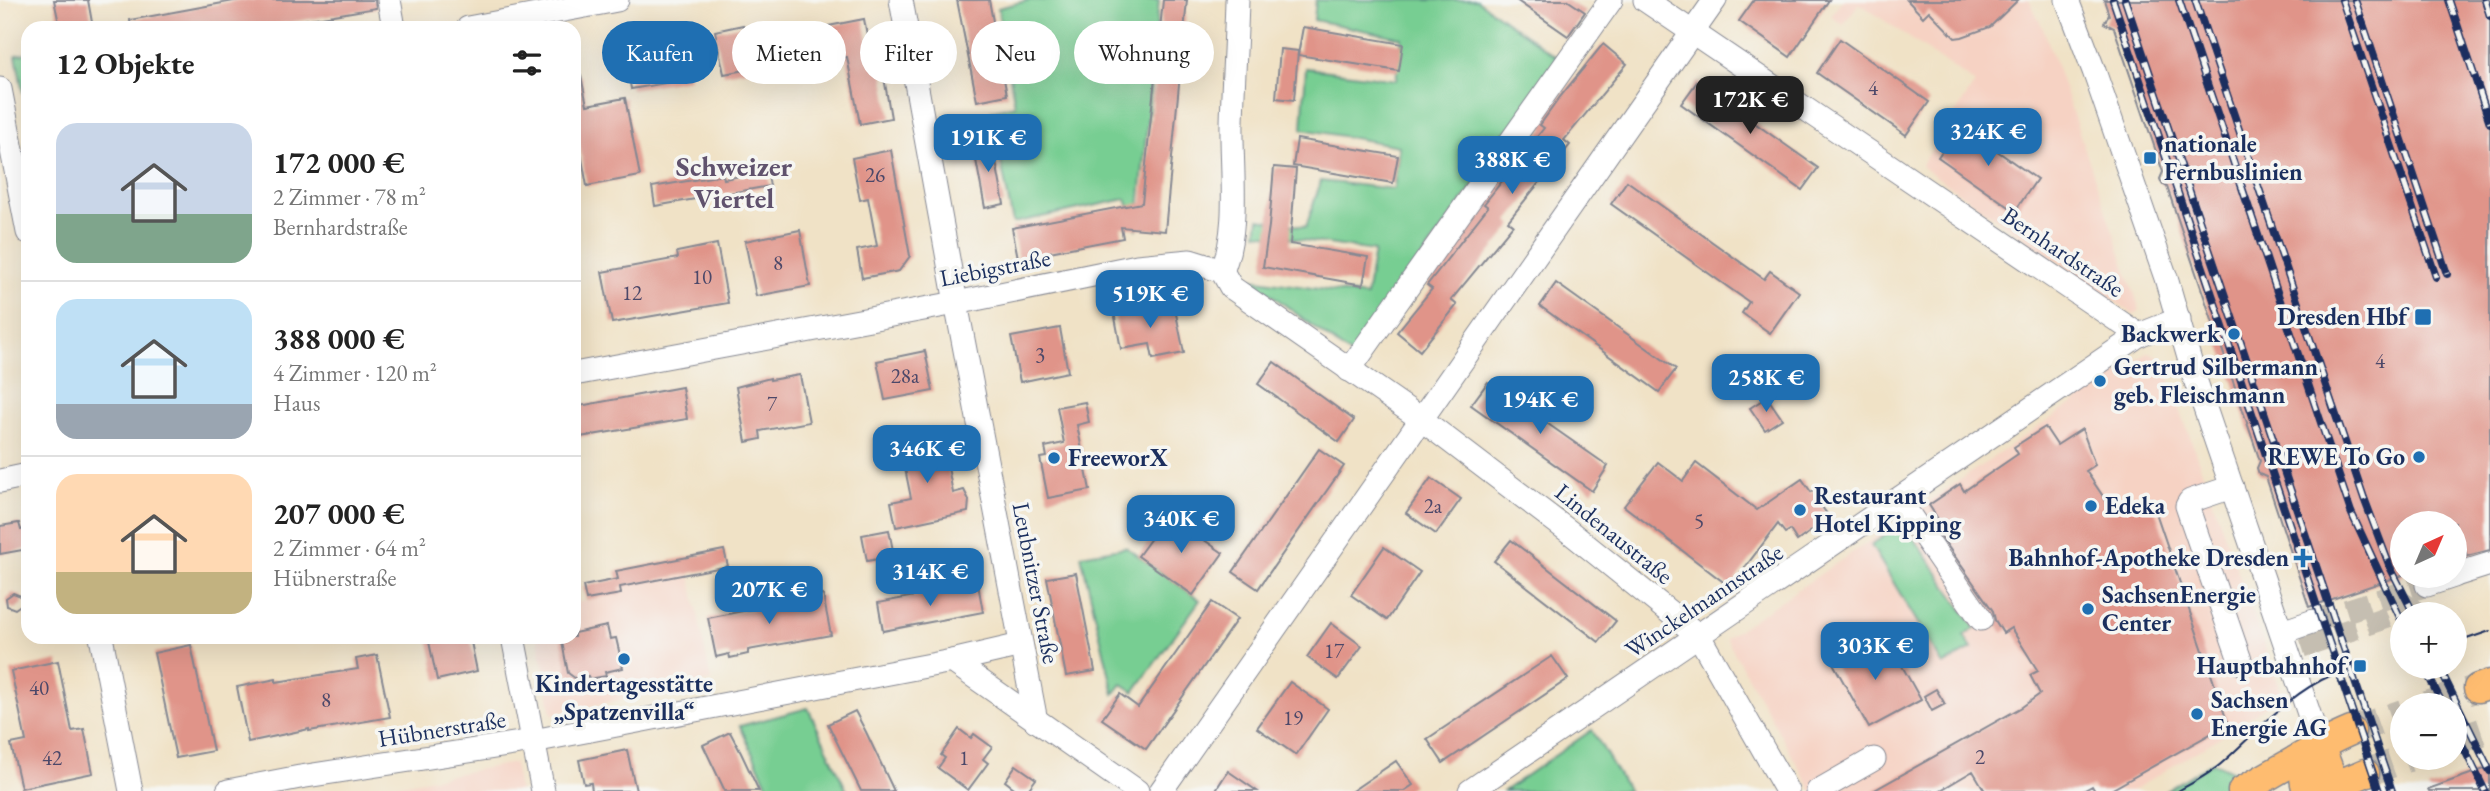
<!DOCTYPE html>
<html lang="de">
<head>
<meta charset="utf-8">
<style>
  body { margin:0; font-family:"EB Garamond",serif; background:#f6f6f6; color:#222; height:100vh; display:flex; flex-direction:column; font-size:26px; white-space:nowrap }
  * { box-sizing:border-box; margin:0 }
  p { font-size:23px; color:#767676 }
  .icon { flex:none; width:38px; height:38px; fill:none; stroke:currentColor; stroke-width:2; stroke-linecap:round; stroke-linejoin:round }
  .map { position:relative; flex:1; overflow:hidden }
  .details { position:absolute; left:21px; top:21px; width:560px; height:623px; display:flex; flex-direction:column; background:#fff; border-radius:21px; box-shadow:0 7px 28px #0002 }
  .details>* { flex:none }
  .hud { position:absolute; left:602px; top:21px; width:665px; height:63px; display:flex; gap:14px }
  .needle { width:46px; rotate:44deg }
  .controls { position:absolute; left:2390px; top:511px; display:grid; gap:14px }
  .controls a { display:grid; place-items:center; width:77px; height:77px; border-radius:50%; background:#fff; box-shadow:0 7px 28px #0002; font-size:35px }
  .price { position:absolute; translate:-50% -60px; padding:0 16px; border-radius:14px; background:#1f6fb2; color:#fff; font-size:23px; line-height:46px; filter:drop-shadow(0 2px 4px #0008) }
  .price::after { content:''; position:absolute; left:50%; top:42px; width:21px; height:16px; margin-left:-10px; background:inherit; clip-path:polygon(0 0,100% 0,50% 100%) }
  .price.selected { background:#222; color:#fff }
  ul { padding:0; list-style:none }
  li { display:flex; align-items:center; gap:21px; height:175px; padding:0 35px }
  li+li { border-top:2px solid #e0e0e0 }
  li span { display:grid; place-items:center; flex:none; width:196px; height:140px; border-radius:21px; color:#555 }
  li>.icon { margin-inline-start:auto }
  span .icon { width:84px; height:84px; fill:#fffc; stroke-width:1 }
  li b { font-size:30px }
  h2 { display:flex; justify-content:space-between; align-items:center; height:84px; padding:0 35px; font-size:30px }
  .chip { padding:0 24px; border-radius:32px; background:#fff; box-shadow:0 7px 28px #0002; font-size:24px; line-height:63px }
  .chip.selected { background:#1f6fb2; color:#fff }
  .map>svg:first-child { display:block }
</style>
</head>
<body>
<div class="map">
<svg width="2490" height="791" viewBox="0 0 2490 791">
  <rect width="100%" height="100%" fill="#f6f6f2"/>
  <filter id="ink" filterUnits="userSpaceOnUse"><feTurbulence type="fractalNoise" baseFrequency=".0143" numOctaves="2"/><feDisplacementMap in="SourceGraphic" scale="14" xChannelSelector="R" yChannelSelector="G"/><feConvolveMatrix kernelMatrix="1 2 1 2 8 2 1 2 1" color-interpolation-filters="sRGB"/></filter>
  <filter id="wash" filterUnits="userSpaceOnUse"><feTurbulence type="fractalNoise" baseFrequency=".00686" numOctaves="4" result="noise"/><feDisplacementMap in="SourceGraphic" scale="28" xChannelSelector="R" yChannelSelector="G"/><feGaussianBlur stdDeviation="1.57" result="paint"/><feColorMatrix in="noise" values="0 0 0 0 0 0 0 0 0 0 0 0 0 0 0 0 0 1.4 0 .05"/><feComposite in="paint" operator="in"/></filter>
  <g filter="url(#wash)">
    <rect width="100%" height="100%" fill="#f0e2c6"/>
    <g fill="#f6d2c3">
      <path d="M1842 0H2029L2044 30 2140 310 2134 315 1921 166 1975 83 1859 3 1843 25 1831 16Z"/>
      <path d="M2149 352 2162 359 2282 695 2223 735 2132 791H1812L1726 638Z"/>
      <path d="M690 574 711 681 552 714 538 637H574V603L620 594V587Z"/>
      <path d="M514 763 519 791H363L429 779Z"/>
    </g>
    <g fill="#77ce92" stroke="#497e78" stroke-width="2">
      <path d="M1030 0H1159L1137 230 1126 199 1013 223 991 111 1015 105 998 8Z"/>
      <path d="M1316 0H1477L1562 61 1352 356 1251 279 1366 296 1374 251 1257 233 1259 219 1306 227 1321 181 1394 189 1399 146 1302 129 1306 68 1396 80 1402 38 1314 20Z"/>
      <path d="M28 53V92L23 93 16 55Z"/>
      <path d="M1904 523 1975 628 1964 636 1972 649 1943 665 1871 545Z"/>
      <path d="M1126 547 1200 600 1134 692 1122 684 1114 694 1081 555Z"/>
      <path d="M808 708 847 791H770L740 726Z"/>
      <path d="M1592 730 1628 791H1504Z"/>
      <path d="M2212 762 2245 777 2223 791H2166Z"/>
    </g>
    <g id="blocks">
      <g fill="#e09489">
        <path d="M54 0H88L93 28H60Z"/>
        <path d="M239 0H375L376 8 256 28H131L130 20Z"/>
        <path d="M957 0H989L1007 95 977 101Z"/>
        <path d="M1163 0H1187L1165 231 1121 227 1123 238 1018 258 1012 228 1142 203Z"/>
        <path d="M1516 0H1567L1585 12 1568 36Z"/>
        <path d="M1754 0H1829L1790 57 1739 21Z"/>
        <path d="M1907 0H2018L1990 27 1962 37 1955 38 1929 11 1923 17Z"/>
        <path d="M2104 0H2490V550L2467 556 2462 542 2455 545V523H2403V575L2309 607 2266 477 2259 474 2257 468 2260 461 2221 346 2211 340 2216 332 2167 187 2162 184 2160 179 2163 172 2114 28 2104 23 2109 15Z"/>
        <path d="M864 19 872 62 881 60 891 118 860 124 847 57 768 72 767 66 724 74 715 31 743 25 747 42Z"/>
        <path d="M1303 27 1403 44 1399 71 1298 55Z"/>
        <path d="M681 31 689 79 631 89 623 41Z"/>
        <path d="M1840 39 1929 102 1906 135 1817 73Z"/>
        <path d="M1603 44 1627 64 1564 140 1570 145 1508 221 1513 225 1451 300 1457 305 1420 351 1397 332 1432 289 1427 285 1488 207 1484 204 1544 128 1540 125 1560 97Z"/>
        <path d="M1280 49 1298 51 1294 100 1276 98Z"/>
        <path d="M574 76H581L587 105 625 98 640 176 587 186 574 116Z"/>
        <path d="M1697 82 1818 168 1802 190 1681 104Z"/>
        <path d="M1960 125 2037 179 2015 211 1938 157Z"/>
        <path d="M1297 139 1398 156 1393 183 1293 166Z"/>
        <path d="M992 140 1004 204 985 208 973 144Z"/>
        <path d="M891 150 910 256 899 271 862 278 857 250 877 246 868 198 860 200 852 158Z"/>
        <path d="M1274 167 1296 169 1290 244 1368 257 1363 285 1263 267 1269 226Z"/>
        <path d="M767 171 770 186 655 206 652 187 723 175 724 179Z"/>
        <path d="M1627 181 1764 279 1770 271 1799 292 1770 333 1742 313 1749 302 1611 204Z"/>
        <path d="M800 230 810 286 756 296 745 241Z"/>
        <path d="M717 244 728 303 612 323 602 272 678 258 677 252Z"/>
        <path d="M1556 283 1676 369 1659 392 1540 306Z"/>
        <path d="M1156 304V308L1174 304 1184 353 1153 359 1150 344 1121 349 1114 312Z"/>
        <path d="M1060 328 1068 372 1020 382 1011 337Z"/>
        <path d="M925 351 933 391 885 400 877 361Z"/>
        <path d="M1274 362 1354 420 1339 442 1258 384Z"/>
        <path d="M800 375 809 422 760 431 761 439 746 442 736 387 770 378V380Z"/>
        <path d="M1488 382 1608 466 1592 491 1471 405Z"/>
        <path d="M682 387 687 419 574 438V407Z"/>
        <path d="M1767 397 1782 419 1765 430 1750 408Z"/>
        <path d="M1085 402 1089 422 1077 425 1090 490 1048 498 1040 458 1047 457 1045 447 1064 443 1057 407Z"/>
        <path d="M2045 427 2057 445 2082 429 2095 465 2086 471 2113 511 2151 498 2228 724 2109 791H2095L2092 786 2083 791H1985L1973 771 1939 791H1873L2022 707 2040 694 2030 675 2038 671 2011 628 2003 633 1995 620 1993 611 1935 528 1941 524 1929 505 1960 484 1964 491 2018 454 2014 447Z"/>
        <path d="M932 435 934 448 944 447 953 493 964 490 969 500 968 512 896 527 891 502 911 498 900 444Z"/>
        <path d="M1319 449 1344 466 1258 589 1233 572Z"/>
        <path d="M1658 462 1683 481 1696 463 1757 510 1802 479 1811 492 1817 489 1827 503 1822 507 1830 518 1797 541 1790 530 1785 533 1778 524 1730 587 1624 506Z"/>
        <path d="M1431 478 1461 499 1436 534 1406 513Z"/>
        <path d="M1168 515 1223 553 1193 595 1138 556Z"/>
        <path d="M19 523 21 530 28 528V549L0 554V526Z"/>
        <path d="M889 530 894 556 867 561 862 535Z"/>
        <path d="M1511 540 1616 621 1599 642 1494 561Z"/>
        <path d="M1384 547 1420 572 1387 620 1351 595Z"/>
        <path d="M724 550 728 566 620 587 621 594 586 600 583 586 618 579 616 571Z"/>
        <path d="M1076 573 1095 671 1066 676 1047 578Z"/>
        <path d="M978 584 983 612 883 631 878 603Z"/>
        <path d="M13 593 21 596 22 604 15 609 7 606 6 598Z"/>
        <path d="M823 595 831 635 748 650V654L730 658 729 654 716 657 708 618Z"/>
        <path d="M1212 602 1237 619 1146 749 1102 719 1120 694 1138 707Z"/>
        <path d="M1331 623 1362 646 1338 679 1307 657Z"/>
        <path d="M607 626 610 639 616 638 623 668 605 672 606 676 589 679 588 676 576 679 568 673 561 637H574V633Z"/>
        <path d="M428 637H470L477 671 437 680Z"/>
        <path d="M1857 638 1871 659 1892 648 1921 700 1869 728 1829 656Z"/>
        <path d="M191 645 213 751 176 758 154 653Z"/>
        <path d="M377 655 390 717 309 731V729L248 742 237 687 276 679V682L358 669 356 659Z"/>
        <path d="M1552 656 1568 679 1443 763 1427 739Z"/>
        <path d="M58 661 72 731 84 729 93 773 21 788 11 744 26 741 11 671Z"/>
        <path d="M1290 682 1328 709 1296 755 1257 728Z"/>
        <path d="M1936 689 1945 704 1932 711 1924 696Z"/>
        <path d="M855 711 866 732 894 791H861L828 724Z"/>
        <path d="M959 729 971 738 974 734 992 747 983 759 988 763 968 790 938 768 945 758 941 755Z"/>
        <path d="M730 732 741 753 759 791H725L703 745Z"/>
        <path d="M627 750 636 791H592L591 783 584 784 579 760Z"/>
        <path d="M1396 761 1413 785 1404 791H1352Z"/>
        <path d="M1016 765 1036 779 1027 791H1018L1005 781Z"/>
        <path d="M2490 767V791H2429L2428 789Z"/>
        <path d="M1228 771 1257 791H1215Z"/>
      </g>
    </g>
  </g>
  <g filter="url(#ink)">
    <use href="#blocks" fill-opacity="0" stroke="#868892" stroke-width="2"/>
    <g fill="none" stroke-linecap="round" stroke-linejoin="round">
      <g stroke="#c5beb1" stroke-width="23" stroke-dasharray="23 11" stroke-linecap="butt">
        <path d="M2314 621 2424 586"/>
        <path d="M2302 646 2403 612 2418 588"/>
      </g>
      <g stroke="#c5beb1" stroke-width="28" stroke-dasharray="28 14" stroke-linecap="butt">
        <path d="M2427 705 2478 688"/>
        <path d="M2351 731 2403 713"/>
        <path d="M2455 741 2490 729"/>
        <path d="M2365 773 2408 758"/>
      </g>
      <defs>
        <g id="minor">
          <path d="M389 0 394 28"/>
          <path d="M901 0 956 303 1036 721"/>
          <path d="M1645 0 2139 335"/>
          <path d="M2067 0 2094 71 2166 278 2196 382 2320 746"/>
          <path d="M468 28 617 0"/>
          <path d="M0 89 28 232"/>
          <path d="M1222 271C1240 229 1231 169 1232 123 1233 82 1236 41 1237 0"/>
          <path d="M1349 370 1611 0"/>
          <path d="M574 374 956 303 1137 266 1190 261 1222 271 1231 287 1421 419 1571 533 1699 636 1787 791"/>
          <path d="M0 481 28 475"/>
          <path d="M2232 487 2190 501 2187 506 2241 663"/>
          <path d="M1899 500 1981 619"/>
          <path d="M2455 575 2490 564"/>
          <path d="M2427 585 2454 576"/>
          <path d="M2282 632 2314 621"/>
          <path d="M101 637 131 791"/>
          <path d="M513 637 543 791"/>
          <path d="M952 661 1137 791"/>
          <path d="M228 791 300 777 533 741 952 661 1021 645"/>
          <path d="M1161 791 1715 0"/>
          <path d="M1470 791 2139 335 2179 319"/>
          <path d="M1818 791 1874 759"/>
        </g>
        <g id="major">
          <path d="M2478 688 2490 684"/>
          <path d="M2320 746 2337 791"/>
          <path d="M2242 791 2320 746"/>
          <path d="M2307 791C2295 755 2323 743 2351 731"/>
          <path d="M2323 791 2365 773"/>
        </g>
      </defs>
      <use href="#minor" stroke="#868892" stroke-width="25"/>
      <use href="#major" stroke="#868892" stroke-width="31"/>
      <use href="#minor" stroke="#fff" stroke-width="23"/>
      <use href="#major" stroke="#febc70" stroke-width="28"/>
      <g stroke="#1b2f5e" stroke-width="2">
        <path d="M2455 643 2490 631"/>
        <path d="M2178 791C2194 782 2210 774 2223 762 2258 731 2288 694 2332 675"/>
      </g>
      <defs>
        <g id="rail">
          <path d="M2113 0 2379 791"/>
          <path d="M2125 0 2392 791"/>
          <path d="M2179 0 2351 512 2403 624"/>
          <path d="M2195 0 2364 498 2390 567 2414 614"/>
          <path d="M2342 0 2436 277"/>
          <path d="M2355 0 2447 274"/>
          <path d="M2449 0 2490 123"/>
          <path d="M2485 0 2490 16"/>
          <path d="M2424 667 2443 705"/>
          <path d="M2439 667 2490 771"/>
          <path d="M2455 730 2485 791"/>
        </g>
      </defs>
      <use href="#rail" stroke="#1b2f5e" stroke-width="8"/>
      <use href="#rail" stroke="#f6f6f2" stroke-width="5" stroke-dasharray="16" stroke-linecap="butt"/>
    </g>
  </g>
  <g fill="#1f6fb2" stroke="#f6f6f2" stroke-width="2.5">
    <rect x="2143" y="151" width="14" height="14" rx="3.5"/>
    <rect x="2414" y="308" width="18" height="18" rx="3.5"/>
    <circle cx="2234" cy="334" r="7"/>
    <circle cx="2100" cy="381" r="7"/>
    <circle cx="2419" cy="457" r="7"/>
    <circle cx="1054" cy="458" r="7"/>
    <circle cx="2091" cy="506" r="7"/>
    <circle cx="1800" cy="510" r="7"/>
    <path d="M2299.5 547.5h7v7h7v7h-7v7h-7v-7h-7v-7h7z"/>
    <circle cx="2088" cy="609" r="7"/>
    <circle cx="624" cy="659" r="7"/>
    <rect x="2353" y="659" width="14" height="14" rx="3.5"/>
    <circle cx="2197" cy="714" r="7"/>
  </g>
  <g text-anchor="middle" stroke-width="7" stroke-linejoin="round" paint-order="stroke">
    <g font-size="21" fill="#4c4869">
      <text x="1873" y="95">4</text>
      <text x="875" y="182">26</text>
      <text x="778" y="270">8</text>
      <text x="702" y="284">10</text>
      <text x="632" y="300">12</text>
      <text x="1040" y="362">3</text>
      <text x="2380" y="368">4</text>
      <text x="905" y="383">28a</text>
      <text x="772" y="411">7</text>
      <text x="1433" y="513">2a</text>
      <text x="1699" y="528">5</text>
      <text x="1334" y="658">17</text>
      <text x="39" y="695">40</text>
      <text x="326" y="707">8</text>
      <text x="1293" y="725">19</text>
      <text x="1980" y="764">2</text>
      <text x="52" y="765">42</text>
      <text x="964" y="765">1</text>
    </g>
    <g font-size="24" font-weight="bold" fill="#1b2f5e" stroke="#f6f6f2" text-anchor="start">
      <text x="2164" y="152">nationale<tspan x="2164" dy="28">Fernbuslinien</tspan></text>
      <text x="2407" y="325" text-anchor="end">Dresden Hbf</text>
      <text x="2220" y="342" text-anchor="end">Backwerk</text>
      <text x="2114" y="375">Gertrud Silbermann<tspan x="2114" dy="28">geb. Fleischmann</tspan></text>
      <text x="2405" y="465" text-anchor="end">REWE To Go</text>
      <text x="1068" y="466">FreeworX</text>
      <text x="1814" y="504">Restaurant<tspan x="1814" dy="28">Hotel Kipping</tspan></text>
      <text x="2105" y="514">Edeka</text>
      <text x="2289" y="566" text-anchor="end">Bahnhof-Apotheke Dresden</text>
      <text x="2102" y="603">SachsenEnergie<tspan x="2102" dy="28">Center</tspan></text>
      <text x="2346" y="674" text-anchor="end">Hauptbahnhof</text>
      <text x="624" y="692" text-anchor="middle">Kindertagesstätte<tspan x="624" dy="28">„Spatzenvilla“</tspan></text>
      <text x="2211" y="708">Sachsen<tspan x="2211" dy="28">Energie AG</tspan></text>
    </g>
    <g font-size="24" fill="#1b2f5e" stroke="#f6f6f2">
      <text transform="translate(2063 252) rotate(34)" y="8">Bernhardstraße</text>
      <text transform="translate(995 268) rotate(-11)" y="8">Liebigstraße</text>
      <text transform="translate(1614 534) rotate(39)" y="8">Lindenaustraße</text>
      <text transform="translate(1036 583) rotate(79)" y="8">Leubnitzer Straße</text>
      <text transform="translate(1704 601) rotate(-34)" y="8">Winckelmannstraße</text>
      <text transform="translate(442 729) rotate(-9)" y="8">Hübnerstraße</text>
    </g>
    <g font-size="28" font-weight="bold" fill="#60526d" stroke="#f6f6f2">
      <text x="734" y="176">Schweizer<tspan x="734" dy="32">Viertel</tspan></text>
    </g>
  </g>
</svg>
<div class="controls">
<a><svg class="needle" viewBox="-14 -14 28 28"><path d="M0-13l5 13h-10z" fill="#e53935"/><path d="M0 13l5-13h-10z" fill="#767676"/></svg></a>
<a>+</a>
<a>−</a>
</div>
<b class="price selected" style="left:1750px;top:136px">172K €</b>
<b class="price" style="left:1988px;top:168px">324K €</b>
<b class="price" style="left:988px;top:174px">191K €</b>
<b class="price" style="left:1512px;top:196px">388K €</b>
<b class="price" style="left:1150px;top:330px">519K €</b>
<b class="price" style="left:1766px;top:414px">258K €</b>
<b class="price" style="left:1540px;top:436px">194K €</b>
<b class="price" style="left:927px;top:485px">346K €</b>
<b class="price" style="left:1181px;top:555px">340K €</b>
<b class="price" style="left:930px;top:608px">314K €</b>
<b class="price" style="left:769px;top:626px">207K €</b>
<b class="price" style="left:1875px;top:682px">303K €</b>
<div class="hud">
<a class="chip selected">Kaufen</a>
<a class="chip">Mieten</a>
<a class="chip">Filter</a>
<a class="chip">Neu</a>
<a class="chip">Wohnung</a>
</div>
<section class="details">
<h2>12 Objekte<svg class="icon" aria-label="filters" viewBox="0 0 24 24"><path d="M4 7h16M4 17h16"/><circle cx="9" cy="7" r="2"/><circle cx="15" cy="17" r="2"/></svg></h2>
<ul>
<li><span style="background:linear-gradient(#c9d6e8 65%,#7fa58c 0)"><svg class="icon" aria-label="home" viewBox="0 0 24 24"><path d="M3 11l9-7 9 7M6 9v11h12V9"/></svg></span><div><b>172 000 €</b><p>2 Zimmer · 78 m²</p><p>Bernhardstraße</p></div></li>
<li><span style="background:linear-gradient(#bfe0f5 75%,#9aa5b1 0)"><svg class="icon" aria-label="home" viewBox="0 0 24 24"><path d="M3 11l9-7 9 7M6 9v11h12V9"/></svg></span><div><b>388 000 €</b><p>4 Zimmer · 120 m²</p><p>Haus</p></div></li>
<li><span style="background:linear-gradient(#ffd9b3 70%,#c2b280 0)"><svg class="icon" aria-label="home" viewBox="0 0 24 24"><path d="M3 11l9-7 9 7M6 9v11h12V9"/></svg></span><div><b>207 000 €</b><p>2 Zimmer · 64 m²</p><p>Hübnerstraße</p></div></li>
</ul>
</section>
</div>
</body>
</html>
